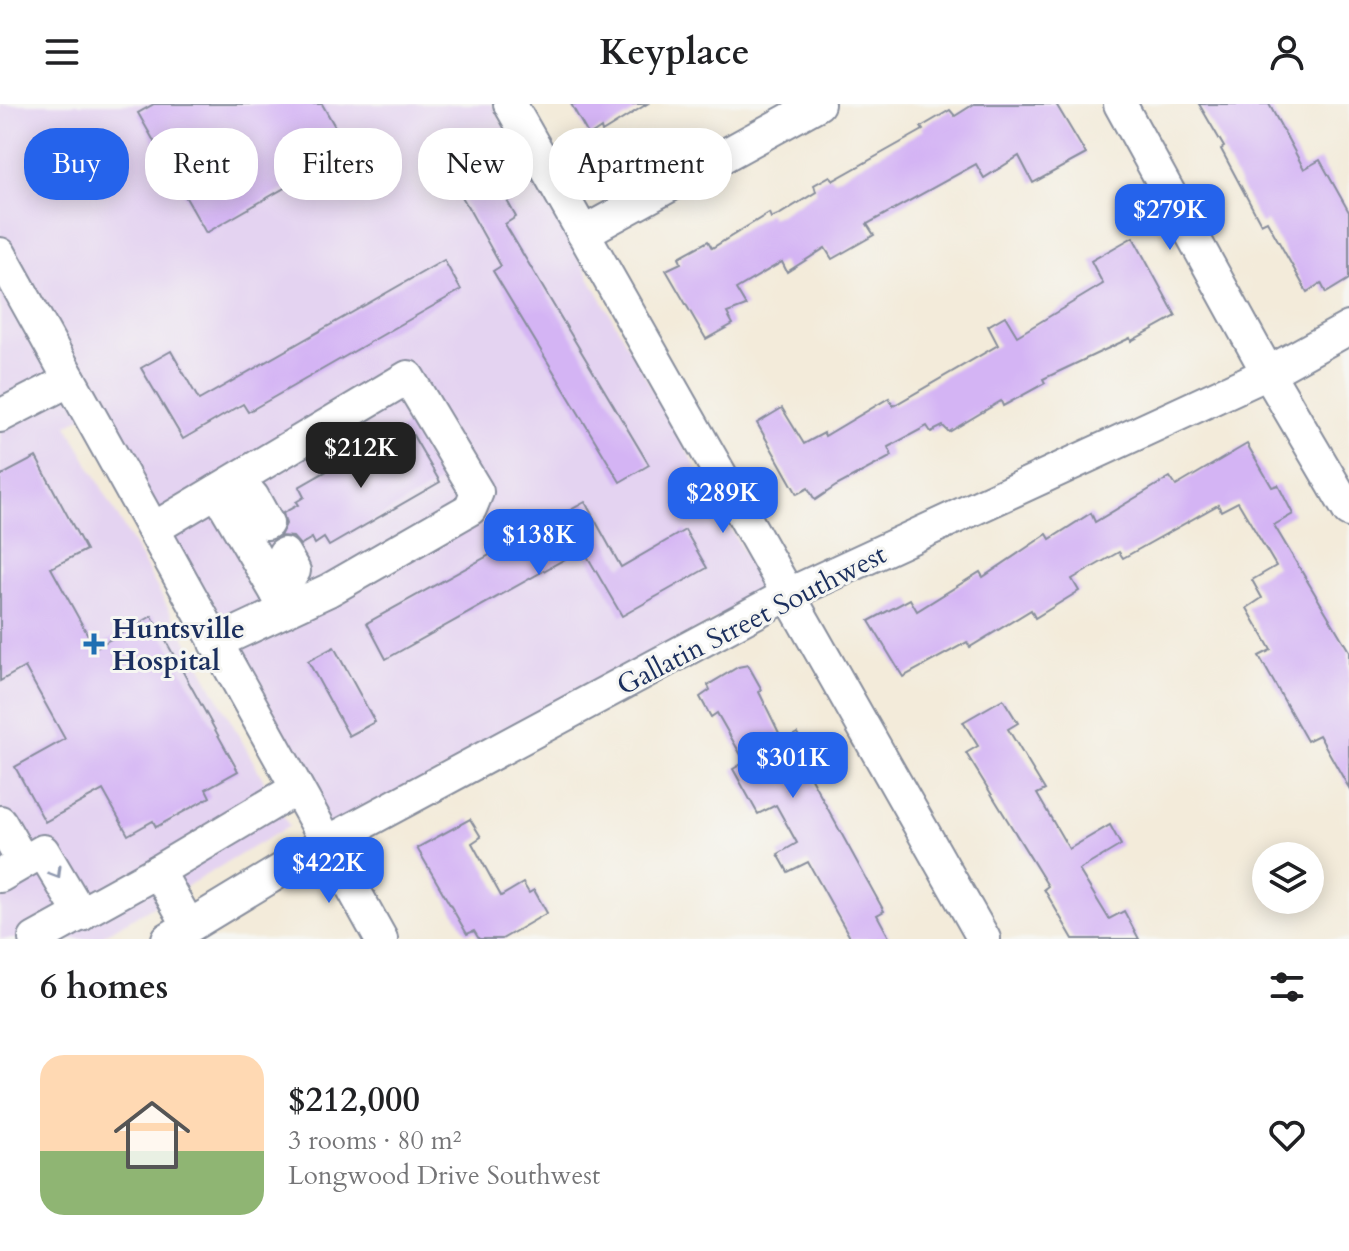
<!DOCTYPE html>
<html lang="en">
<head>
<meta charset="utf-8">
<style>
  body { margin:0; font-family:Cardo,serif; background:#f6f6f6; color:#202124; height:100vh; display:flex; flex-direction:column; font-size:30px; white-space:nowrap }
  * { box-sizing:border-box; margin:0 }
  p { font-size:26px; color:#757577 }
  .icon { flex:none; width:44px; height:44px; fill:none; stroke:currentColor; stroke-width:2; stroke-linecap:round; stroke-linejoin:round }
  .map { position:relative; height:835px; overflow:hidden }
  .sheet { display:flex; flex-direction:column; background:#fff; flex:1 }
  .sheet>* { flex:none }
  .guide { position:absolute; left:24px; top:24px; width:800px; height:72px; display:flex; gap:16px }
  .controls { position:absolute; left:1252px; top:738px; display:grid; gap:16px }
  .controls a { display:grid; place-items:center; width:72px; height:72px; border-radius:50%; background:#fff; box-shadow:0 4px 20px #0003; font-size:40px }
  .price { position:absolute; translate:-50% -68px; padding:0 18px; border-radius:16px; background:#2563eb; color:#fff; font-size:26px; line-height:52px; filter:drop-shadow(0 2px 4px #0008) }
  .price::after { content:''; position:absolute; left:50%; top:48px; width:24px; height:18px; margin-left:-12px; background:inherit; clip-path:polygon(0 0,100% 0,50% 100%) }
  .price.selected { background:#222; color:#fff }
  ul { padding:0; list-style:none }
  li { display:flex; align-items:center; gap:24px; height:200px; padding:0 40px }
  li span { display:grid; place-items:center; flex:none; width:224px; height:160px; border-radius:24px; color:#555 }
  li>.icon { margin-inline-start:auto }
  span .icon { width:96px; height:96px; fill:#fffc; stroke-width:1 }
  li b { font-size:34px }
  h2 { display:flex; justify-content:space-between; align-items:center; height:96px; padding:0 40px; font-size:34px }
  .pill { padding:0 28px; border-radius:32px; background:#fff; box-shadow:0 4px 20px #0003; font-size:28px; line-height:72px }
  .pill.selected { background:#2563eb; color:#fff }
  header { display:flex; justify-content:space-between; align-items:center; height:104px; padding:0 40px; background:#fff; font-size:36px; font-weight:800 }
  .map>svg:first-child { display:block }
</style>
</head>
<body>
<header><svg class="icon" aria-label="menu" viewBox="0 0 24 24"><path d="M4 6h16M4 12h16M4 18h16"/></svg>Keyplace<svg class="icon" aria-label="person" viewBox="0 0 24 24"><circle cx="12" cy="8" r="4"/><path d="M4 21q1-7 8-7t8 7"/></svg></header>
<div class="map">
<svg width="1349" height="835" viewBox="0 0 1349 835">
  <rect width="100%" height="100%" fill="#f6f6f2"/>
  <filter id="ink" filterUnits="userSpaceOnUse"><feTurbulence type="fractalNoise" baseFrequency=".0125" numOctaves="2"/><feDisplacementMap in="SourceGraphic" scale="16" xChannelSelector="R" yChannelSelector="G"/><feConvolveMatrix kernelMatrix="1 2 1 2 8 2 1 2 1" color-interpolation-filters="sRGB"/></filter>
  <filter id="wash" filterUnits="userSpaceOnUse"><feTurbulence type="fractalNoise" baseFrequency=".006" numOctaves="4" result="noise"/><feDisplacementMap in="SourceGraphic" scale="32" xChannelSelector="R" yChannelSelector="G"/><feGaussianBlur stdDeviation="1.8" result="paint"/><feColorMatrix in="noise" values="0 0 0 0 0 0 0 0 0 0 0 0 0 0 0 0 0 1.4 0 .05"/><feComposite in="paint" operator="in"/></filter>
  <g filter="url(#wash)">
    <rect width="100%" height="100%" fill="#f3ebda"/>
    <path fill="#e4d3f1" d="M0 0H492L766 488 330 728 95 305 67 321 289 722 97 835H0Z"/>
    <g id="blocks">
      <g fill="#d4b4f4">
        <path d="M154 0H322L349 47 206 129 138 9Z"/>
        <path d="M571 0H647L602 28 601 24 589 32Z"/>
        <path d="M974 0H1056L1086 50 1033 79 1019 52 984 74 976 60 867 120 874 131 832 155 825 144 787 168 782 158 736 185 746 202 727 209 733 220 706 235 666 166 681 159 679 153 708 137 712 144 769 109 771 114 780 110 816 88 814 81 830 72 834 76 923 26 921 23 950 6 955 12Z"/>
        <path d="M1199 0H1269L1304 65 1320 56 1349 108V175L1326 189 1321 179 1307 188 1267 117 1261 120 1221 45 1224 43Z"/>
        <path d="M493 71 516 113 505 120 649 361 620 378 493 167 501 162 460 89Z"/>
        <path d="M1133 133 1176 212 1131 237 1130 234 1043 275 1045 279 1003 302 1001 297 949 328 943 322 931 328 927 322 888 343 892 352 836 382 815 396 808 384 797 390 757 319 782 304 804 340 824 329 825 332 889 294 893 302 998 241 988 222 1005 212 1017 232 1103 180 1091 157Z"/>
        <path d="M444 156 461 186 248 308 243 300 183 335 141 264 171 247 199 296Z"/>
        <path d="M407 321 440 378 329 442 324 434 315 440 312 434 300 441 293 433 280 432 286 420 283 409 298 401 296 398 304 393 299 383Z"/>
        <path d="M1247 340 1272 383 1278 381 1293 410 1274 421 1349 547V684L1319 631 1307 637 1259 552 1271 546 1247 504 1262 494 1252 476 1276 462 1238 398 1221 407 1218 401 1123 454 1119 448 1072 475 1079 487 1035 514 1031 506 970 543 967 538 903 573 869 517 910 495 917 507 980 468 983 473 1047 430 1050 435 1091 409 1095 418 1170 373 1176 382Z"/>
        <path d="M36 353 86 446 51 464 95 544 152 512 238 667 206 685 210 693 156 723 153 717 128 731 103 686 45 718 15 663 65 635 25 563 0 577V372Z"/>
        <path d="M585 398 621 463 685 426 707 464 622 512 583 445 386 555 367 519Z"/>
        <path d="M334 543 375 618 349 632 308 557Z"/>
        <path d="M748 561 762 586 759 588 783 637 797 629 816 663 807 667 884 807 877 811 890 835H851L808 758 788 768 778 750 797 739 776 701 758 710 733 665 745 658 717 609 711 613 700 593 710 586 708 581 738 563Z"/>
        <path d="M1003 595 1018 619 1008 625 1045 686 1037 690 1069 745 1110 721 1121 741 1079 766 1109 815 1124 807 1139 835H1073L1044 785 1048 782 966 649 978 642 963 618Z"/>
        <path d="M470 715 481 733 472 739 501 792 523 779 529 789 534 786 547 809 502 835H479L474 827 467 830 417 744Z"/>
      </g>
    </g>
  </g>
  <g filter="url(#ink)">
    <use href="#blocks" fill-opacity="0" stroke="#878d9c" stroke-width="2"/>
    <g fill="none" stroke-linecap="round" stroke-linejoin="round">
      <defs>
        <g id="minor">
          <path d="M510 0 984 835"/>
          <path d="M1120 0 1268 269 1349 407"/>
          <path d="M583 129 818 0"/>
          <path d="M0 150 381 835"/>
          <path d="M0 312 70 276"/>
          <path d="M217 387 286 505"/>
          <path d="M223 398 252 392 267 419"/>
          <path d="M153 425 408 273 477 388 470 405 329 486 215 539"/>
          <path d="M277 490 294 467 284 450"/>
          <path d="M0 718 23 758"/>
          <path d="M158 767 189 822"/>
          <path d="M0 772 43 747 81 811"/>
          <path d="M35 835 158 767 296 685"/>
          <path d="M168 835 326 739 789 490 1268 269 1349 224"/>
        </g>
      </defs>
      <use href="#minor" stroke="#878d9c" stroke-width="36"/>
      <use href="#minor" stroke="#fff" stroke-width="32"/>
    </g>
    <defs><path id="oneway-chevron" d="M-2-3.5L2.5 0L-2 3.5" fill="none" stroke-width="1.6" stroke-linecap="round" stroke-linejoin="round" transform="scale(2)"/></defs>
    <use stroke="#8d97ae" href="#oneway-chevron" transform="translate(56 769) rotate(59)"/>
  </g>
  <path fill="#1f6fb2" stroke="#f6f6f2" stroke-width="3" d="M90 528h8v8h8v8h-8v8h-8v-8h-8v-8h8z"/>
  <g text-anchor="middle" stroke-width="6" stroke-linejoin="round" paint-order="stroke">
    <g font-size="28" fill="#1b2f5e" stroke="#f6f6f2">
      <text transform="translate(751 515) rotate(-27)" y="10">Gallatin Street Southwest</text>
    </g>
    <g font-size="28" font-weight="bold" fill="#1b2f5e" stroke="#f6f6f2" text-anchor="start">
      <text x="112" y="534">Huntsville<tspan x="112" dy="32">Hospital</tspan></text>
    </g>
  </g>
</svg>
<div class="controls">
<a><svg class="icon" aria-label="layers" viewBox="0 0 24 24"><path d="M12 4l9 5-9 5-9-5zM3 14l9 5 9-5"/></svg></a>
</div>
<b class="price" style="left:1170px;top:148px">$279K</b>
<b class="price selected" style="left:361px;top:386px">$212K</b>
<b class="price" style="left:723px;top:431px">$289K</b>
<b class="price" style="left:539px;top:473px">$138K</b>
<b class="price" style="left:793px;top:696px">$301K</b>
<b class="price" style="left:329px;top:801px">$422K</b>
<div class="guide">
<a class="pill selected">Buy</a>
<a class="pill">Rent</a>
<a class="pill">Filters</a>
<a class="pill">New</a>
<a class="pill">Apartment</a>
</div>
</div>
<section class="sheet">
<h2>6 homes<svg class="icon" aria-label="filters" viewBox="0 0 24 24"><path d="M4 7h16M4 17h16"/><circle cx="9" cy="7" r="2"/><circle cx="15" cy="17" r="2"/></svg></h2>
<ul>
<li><span style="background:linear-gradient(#ffd9b3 60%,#8fb573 0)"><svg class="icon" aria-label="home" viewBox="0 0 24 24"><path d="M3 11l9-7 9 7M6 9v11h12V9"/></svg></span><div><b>$212,000</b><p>3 rooms · 80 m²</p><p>Longwood Drive Southwest</p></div><svg class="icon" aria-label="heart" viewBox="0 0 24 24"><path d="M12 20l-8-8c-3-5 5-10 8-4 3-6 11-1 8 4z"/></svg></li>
</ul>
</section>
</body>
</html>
